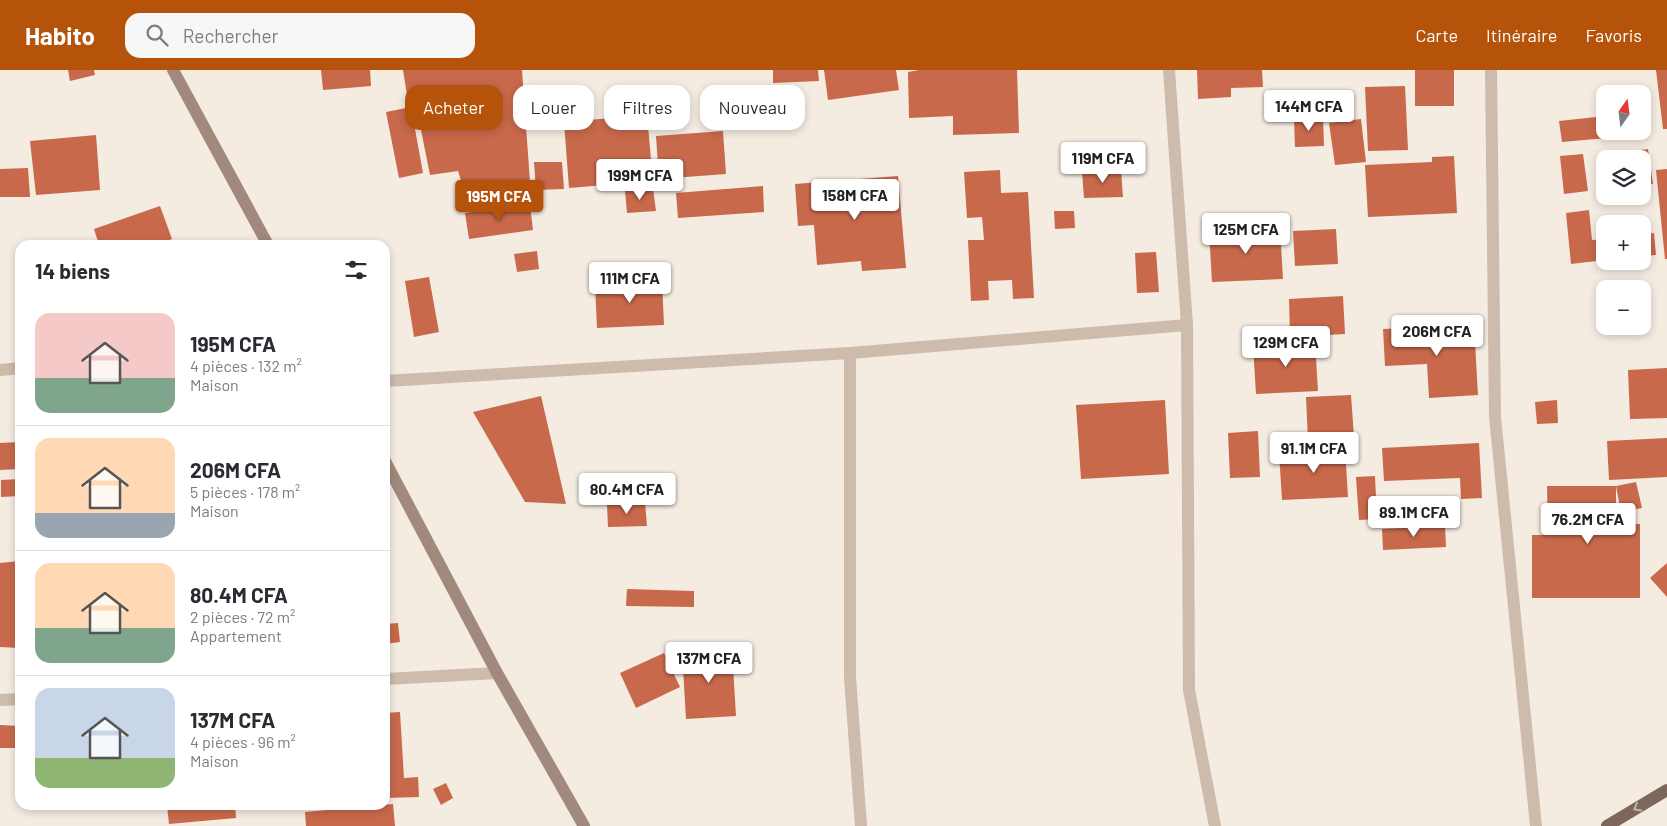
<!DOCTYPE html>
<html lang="fr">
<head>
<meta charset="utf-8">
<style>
  body { margin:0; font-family:Barlow,sans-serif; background:#f7f7f7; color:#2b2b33; height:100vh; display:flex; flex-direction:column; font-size:19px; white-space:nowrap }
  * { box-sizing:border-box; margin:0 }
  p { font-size:16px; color:#7c7c81 }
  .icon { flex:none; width:28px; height:28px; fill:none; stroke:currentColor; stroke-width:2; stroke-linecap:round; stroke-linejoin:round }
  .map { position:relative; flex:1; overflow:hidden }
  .drawer { position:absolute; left:15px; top:170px; width:375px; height:570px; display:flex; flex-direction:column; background:#fff; border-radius:15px; box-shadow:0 2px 8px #0003 }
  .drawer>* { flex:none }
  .hud { position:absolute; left:405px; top:15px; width:475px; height:45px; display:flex; gap:10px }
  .needle { width:32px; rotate:14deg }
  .tools { position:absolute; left:1596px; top:15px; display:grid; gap:10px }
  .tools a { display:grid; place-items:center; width:55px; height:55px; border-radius:10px; background:#fff; box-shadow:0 2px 8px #0003; font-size:25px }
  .price { position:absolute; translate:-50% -42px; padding:0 11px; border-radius:5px; background:#fff; color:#222; font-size:16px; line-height:32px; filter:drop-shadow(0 1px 2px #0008) }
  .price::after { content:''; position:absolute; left:50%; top:30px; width:15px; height:11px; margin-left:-8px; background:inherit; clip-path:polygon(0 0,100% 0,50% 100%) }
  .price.current { background:#b45309; color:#fff }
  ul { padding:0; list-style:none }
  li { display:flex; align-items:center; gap:15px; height:125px; padding:0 20px }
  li+li { border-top:1px solid #e1e1e2 }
  li span { display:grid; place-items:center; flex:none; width:140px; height:100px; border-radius:15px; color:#555 }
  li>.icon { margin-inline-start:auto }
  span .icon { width:60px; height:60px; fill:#fffc; stroke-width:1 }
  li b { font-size:21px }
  h2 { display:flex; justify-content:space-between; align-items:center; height:60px; padding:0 20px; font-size:21px }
  .pill { padding:0 18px; border-radius:15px; background:#fff; box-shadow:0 2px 8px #0003; font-size:18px; line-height:45px }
  .pill.current { background:#b45309; color:#fff }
  header { display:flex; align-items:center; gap:30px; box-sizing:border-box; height:70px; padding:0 25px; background:#b45309; color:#fff }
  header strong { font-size:24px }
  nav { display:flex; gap:28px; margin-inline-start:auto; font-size:18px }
  .search { width:350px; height:45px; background:#f7f7f7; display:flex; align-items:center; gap:12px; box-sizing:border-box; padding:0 18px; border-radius:15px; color:#7c7c81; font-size:19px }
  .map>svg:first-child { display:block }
</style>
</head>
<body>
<header>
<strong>Habito</strong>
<div class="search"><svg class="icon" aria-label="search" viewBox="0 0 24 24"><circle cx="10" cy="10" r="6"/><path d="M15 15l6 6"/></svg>Rechercher</div>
<nav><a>Carte</a><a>Itinéraire</a><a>Favoris</a></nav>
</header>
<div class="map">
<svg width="1667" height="756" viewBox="0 0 1667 756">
  <rect width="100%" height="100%" fill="#f4ebe1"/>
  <g fill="#c8694b">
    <path d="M68 0H94L95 5 70 11Z"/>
    <path d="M321 0H370L371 16 323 20Z"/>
    <path d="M403 0H522L531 126 468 133 458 101 430 105 414 25H407Z"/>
    <path d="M773 0H818L819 11 773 13Z"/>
    <path d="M824 0H896L899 20 828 30Z"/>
    <path d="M919 0H1017L1019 63 953 65V46L909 48 908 2Z"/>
    <path d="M1197 0H1262L1263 17 1231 18V27L1198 29Z"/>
    <rect x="1415" y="0" width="39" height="36"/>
    <path d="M1656 0H1667V59H1663Z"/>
    <path d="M1405 16 1408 80 1368 81 1365 17Z"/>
    <path d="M411 37 423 103 399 108 386 42Z"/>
    <path d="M647 45 653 111 569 118 564 52Z"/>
    <path d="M1605 46V61H1607V68L1562 72 1559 51Z"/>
    <path d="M1323 48 1324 76 1295 77 1294 49Z"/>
    <path d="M1361 49 1366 92 1335 95 1329 53Z"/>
    <path d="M723 61 726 104 659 109 656 66Z"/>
    <path d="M96 65 100 120 36 125 30 71Z"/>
    <path d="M1648 79 1653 114 1642 115V89H1605L1604 96 1602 85Z"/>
    <path d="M1583 84 1588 121 1564 124 1560 86Z"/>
    <path d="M1454 86 1457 143 1368 147 1365 95 1432 92V87Z"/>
    <path d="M534 92H562L564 119 536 120Z"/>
    <path d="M28 98 30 127H0V99Z"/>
    <path d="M1667 99V189H1665L1656 100Z"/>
    <path d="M1000 100 1001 123 1028 122 1034 228 1013 229 1012 210 988 211 989 230 971 231 968 170H984L982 147 967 148 964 102Z"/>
    <path d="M1121 100 1123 127 1084 128 1082 102Z"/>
    <path d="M898 106 906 198 862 201 861 191 817 195 814 155 798 156 795 114Z"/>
    <path d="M763 116 764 142 678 148 676 123Z"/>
    <path d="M653 118 656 141 627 143 625 120Z"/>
    <path d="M530 135 533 160 469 169 465 143Z"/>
    <path d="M160 136 172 169 155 175H99L94 159Z"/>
    <path d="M1589 140 1592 170 1605 169V190L1571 194 1566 143Z"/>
    <path d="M1054 141H1074L1075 158 1055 159Z"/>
    <path d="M1280 158 1283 209 1212 212 1209 161Z"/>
    <path d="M1336 159 1338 194 1295 196 1293 161Z"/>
    <path d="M1654 163 1656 185 1642 186V165Z"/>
    <path d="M537 181 539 199 517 202 514 184Z"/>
    <path d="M1156 182 1159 222 1137 223 1135 183Z"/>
    <path d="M429 207 439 262 414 267 405 211Z"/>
    <path d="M662 211 664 255 597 258 595 214Z"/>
    <path d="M1343 226 1345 264 1290 267 1289 229Z"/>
    <path d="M1474 255 1478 325 1429 328 1427 294 1385 296 1383 259Z"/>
    <path d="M1315 272 1318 321 1256 324 1253 276Z"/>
    <path d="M1667 298V348L1630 349 1628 300Z"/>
    <path d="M1351 325 1354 367 1308 370 1306 327Z"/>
    <path d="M541 326 566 434 525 432 473 342Z"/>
    <path d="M1165 330 1169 404 1081 409 1076 335Z"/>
    <path d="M1557 330 1558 353 1537 354 1535 332Z"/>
    <path d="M1258 361 1260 407 1230 408 1228 363Z"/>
    <path d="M1667 368V407L1609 410 1607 371Z"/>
    <path d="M20 372V399L0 400V373Z"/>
    <path d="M1479 373 1482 428 1461 429 1460 408 1384 411 1382 378Z"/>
    <path d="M1345 378 1348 427 1282 430 1279 382Z"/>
    <path d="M1375 406 1377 449 1359 450 1356 407Z"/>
    <path d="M20 409V426L1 427V410Z"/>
    <path d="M1636 412 1642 438 1621 442 1616 416V453L1640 454V528H1532V465H1548L1547 416H1616Z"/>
    <path d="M645 432 647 456 608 457 607 434Z"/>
    <path d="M1445 456 1446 477 1383 480 1382 459Z"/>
    <path d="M20 491V578L0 577V493Z"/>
    <path d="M1667 493V527L1650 508Z"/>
    <path d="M627 519 694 521V537L626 536Z"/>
    <path d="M398 553 400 572 385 574V554Z"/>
    <path d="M732 579 736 646 686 649 682 582Z"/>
    <path d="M664 583 680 617 636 638 620 603Z"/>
    <path d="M400 642 404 708 418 707 419 727 385 728V643Z"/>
    <path d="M0 655 20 656V678H0Z"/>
    <path d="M446 713 453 728 441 735 433 719Z"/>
    <path d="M393 734 395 756H306L305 742Z"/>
    <path d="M167 735H235L236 748 169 754Z"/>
  </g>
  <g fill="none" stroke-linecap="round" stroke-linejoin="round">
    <g stroke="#cdbbac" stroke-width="12">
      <path d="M1169 0 1187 255 1189 620 1215 756"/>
      <path d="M1491 0 1495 347 1536 756"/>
      <path d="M850 283V608L861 756"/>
      <path d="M0 300 20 298"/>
      <path d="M385 311 850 283 1187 255"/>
      <path d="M385 609 497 603"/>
      <path d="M0 630 20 629"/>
    </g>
    <g stroke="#a18a7d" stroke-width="12">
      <path d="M173 0 268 175"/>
      <path d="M385 391 497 603 584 756"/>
    </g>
    <path stroke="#7d675c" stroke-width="12" d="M1607 756 1667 720"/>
  </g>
  <defs><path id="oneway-chevron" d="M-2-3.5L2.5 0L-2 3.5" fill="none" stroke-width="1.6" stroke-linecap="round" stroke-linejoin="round" transform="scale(1.25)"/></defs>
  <use stroke="#c2b5ac" href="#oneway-chevron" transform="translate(1637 738) rotate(149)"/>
</svg>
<div class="tools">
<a><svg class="needle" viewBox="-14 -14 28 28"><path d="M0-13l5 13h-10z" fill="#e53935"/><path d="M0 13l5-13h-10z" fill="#7c7c81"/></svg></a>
<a><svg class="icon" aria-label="layers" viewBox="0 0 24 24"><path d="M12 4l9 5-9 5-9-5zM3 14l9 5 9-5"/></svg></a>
<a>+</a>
<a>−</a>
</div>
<b class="price" style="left:1309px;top:62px">144M CFA</b>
<b class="price" style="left:1103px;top:114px">119M CFA</b>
<b class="price" style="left:640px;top:131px">199M CFA</b>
<b class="price" style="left:855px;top:151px">158M CFA</b>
<b class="price current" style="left:499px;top:152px">195M CFA</b>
<b class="price" style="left:1246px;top:185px">125M CFA</b>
<b class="price" style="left:630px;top:234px">111M CFA</b>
<b class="price" style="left:1437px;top:287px">206M CFA</b>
<b class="price" style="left:1286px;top:298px">129M CFA</b>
<b class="price" style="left:1314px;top:404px">91.1M CFA</b>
<b class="price" style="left:627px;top:445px">80.4M CFA</b>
<b class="price" style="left:1414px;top:468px">89.1M CFA</b>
<b class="price" style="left:1588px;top:475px">76.2M CFA</b>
<b class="price" style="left:709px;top:614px">137M CFA</b>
<div class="hud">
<a class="pill current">Acheter</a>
<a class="pill">Louer</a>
<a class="pill">Filtres</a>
<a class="pill">Nouveau</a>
</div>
<section class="drawer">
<h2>14 biens<svg class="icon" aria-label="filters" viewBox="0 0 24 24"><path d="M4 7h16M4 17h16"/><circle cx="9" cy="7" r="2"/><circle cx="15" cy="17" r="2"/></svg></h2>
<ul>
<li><span style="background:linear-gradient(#f6c9c9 65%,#7fa58c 0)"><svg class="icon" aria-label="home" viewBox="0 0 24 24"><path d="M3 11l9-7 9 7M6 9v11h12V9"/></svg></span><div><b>195M CFA</b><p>4 pièces · 132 m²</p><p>Maison</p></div></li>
<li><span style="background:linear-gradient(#ffd9b3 75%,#9aa5b1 0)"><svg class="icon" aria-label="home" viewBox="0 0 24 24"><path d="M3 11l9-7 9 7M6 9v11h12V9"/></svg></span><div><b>206M CFA</b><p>5 pièces · 178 m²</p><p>Maison</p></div></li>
<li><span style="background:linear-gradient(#ffd9b3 65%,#7fa58c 0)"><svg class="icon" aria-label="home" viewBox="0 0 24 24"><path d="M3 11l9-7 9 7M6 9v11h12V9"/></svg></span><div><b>80.4M CFA</b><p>2 pièces · 72 m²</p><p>Appartement</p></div></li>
<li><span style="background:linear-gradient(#c9d6e8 70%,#8fb573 0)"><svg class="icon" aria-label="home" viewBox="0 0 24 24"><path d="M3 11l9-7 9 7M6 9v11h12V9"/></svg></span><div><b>137M CFA</b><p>4 pièces · 96 m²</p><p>Maison</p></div></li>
</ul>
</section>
</div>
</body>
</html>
